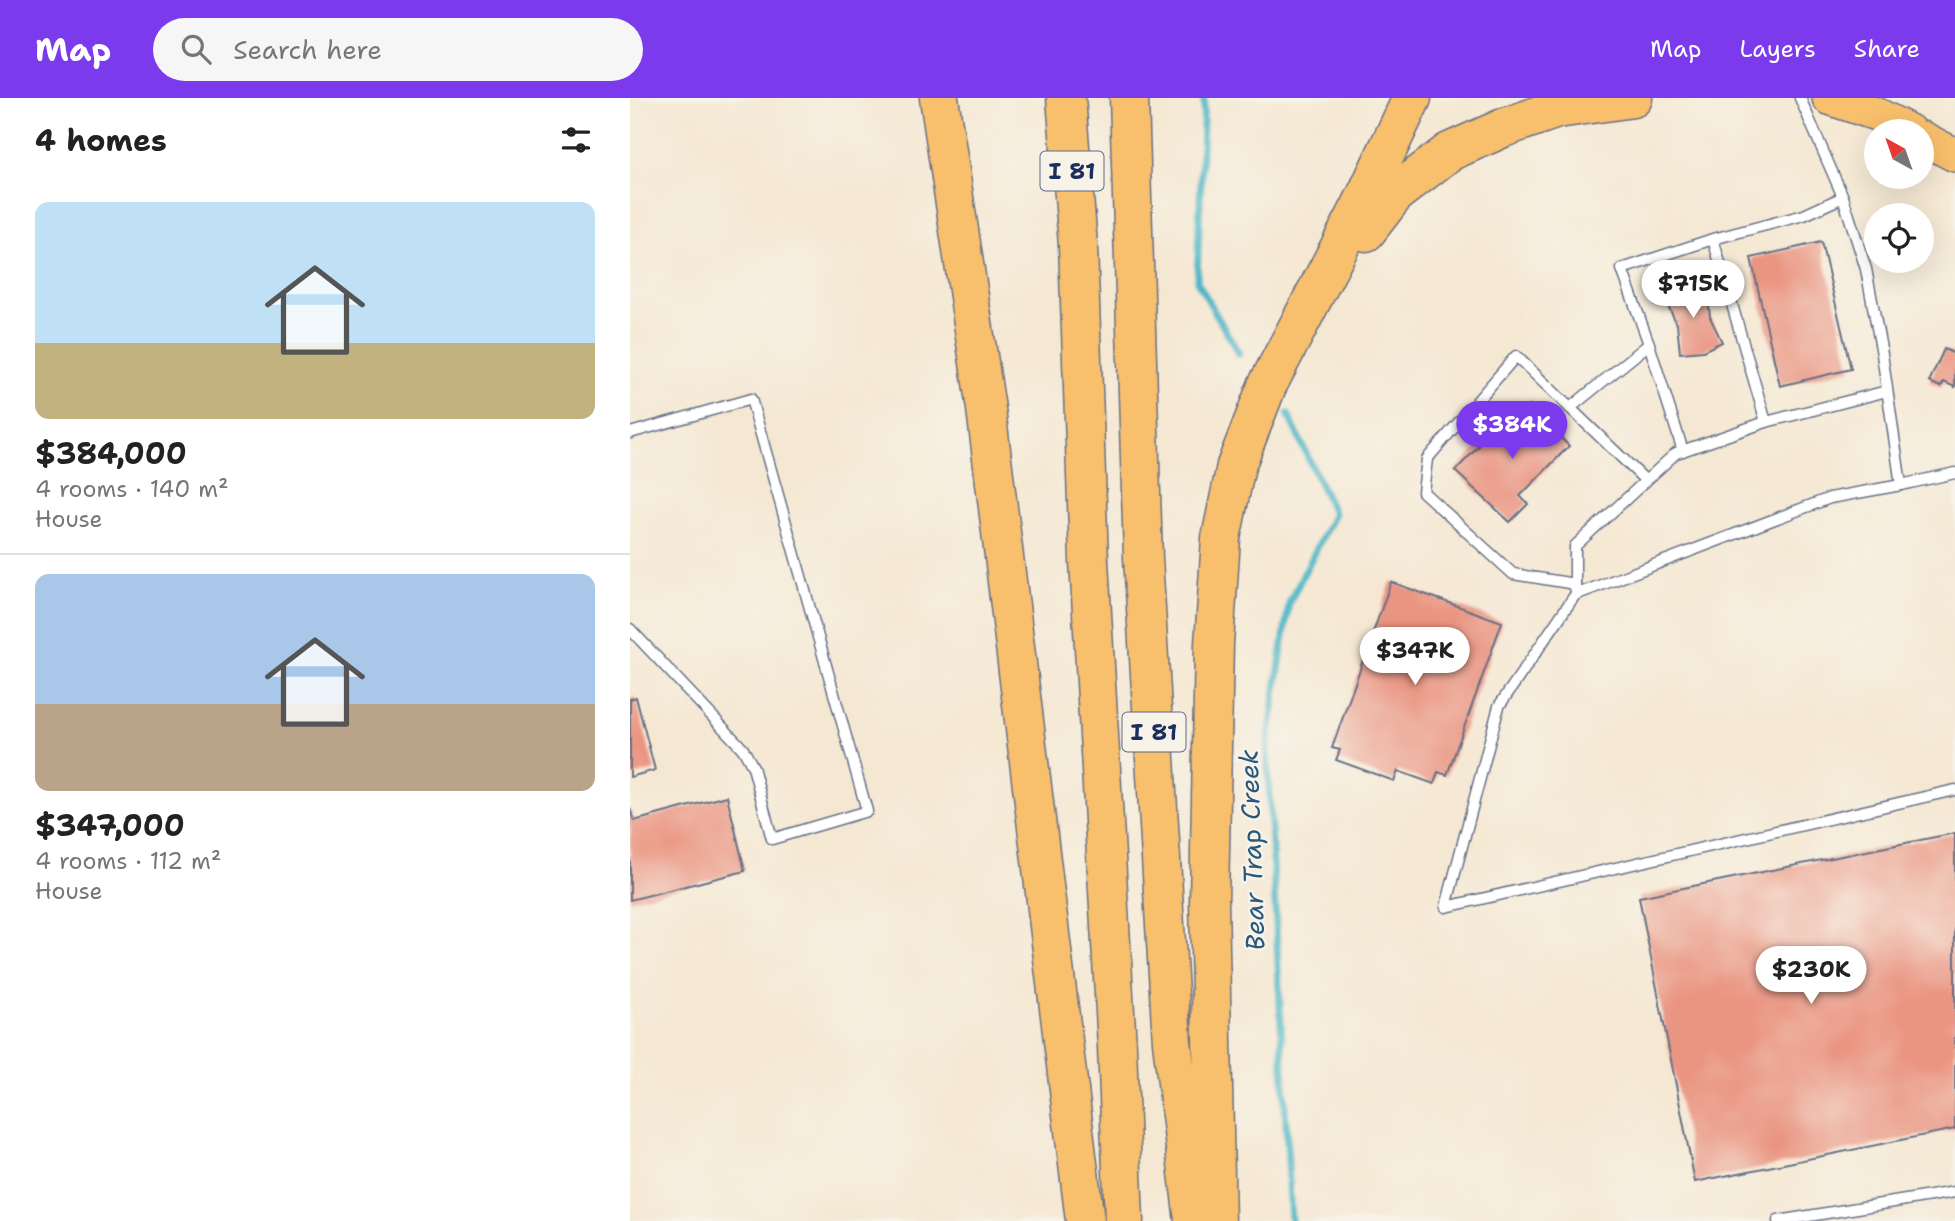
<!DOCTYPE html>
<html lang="en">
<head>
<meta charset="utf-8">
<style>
  body { margin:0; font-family:"Shantell Sans",sans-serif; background:#f6f6f6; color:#222; height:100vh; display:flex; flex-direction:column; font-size:26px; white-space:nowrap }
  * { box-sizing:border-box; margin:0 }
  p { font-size:23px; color:#767676 }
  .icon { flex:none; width:38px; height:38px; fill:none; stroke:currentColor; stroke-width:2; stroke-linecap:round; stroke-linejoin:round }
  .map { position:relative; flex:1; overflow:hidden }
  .drawer { display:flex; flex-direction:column; background:#fff; width:630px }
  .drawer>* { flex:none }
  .needle { width:46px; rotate:320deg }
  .buttons { position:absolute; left:1234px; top:21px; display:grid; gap:14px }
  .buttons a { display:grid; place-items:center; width:70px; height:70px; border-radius:50%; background:#fff; box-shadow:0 7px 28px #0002; font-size:35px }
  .price { position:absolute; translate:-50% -60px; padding:0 16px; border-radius:24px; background:#fff; color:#222; font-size:23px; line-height:46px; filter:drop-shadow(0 2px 4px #0008) }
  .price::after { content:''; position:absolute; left:50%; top:42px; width:21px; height:16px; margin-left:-10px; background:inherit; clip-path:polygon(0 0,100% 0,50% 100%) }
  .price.active { background:#7c3aed; color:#fff }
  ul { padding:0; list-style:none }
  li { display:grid; align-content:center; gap:14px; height:371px; padding:0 35px }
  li+li { border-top:2px solid #e0e0e0 }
  li span { display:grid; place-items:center; height:217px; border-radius:14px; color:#555 }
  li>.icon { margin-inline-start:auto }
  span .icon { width:126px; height:126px; fill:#fffc; stroke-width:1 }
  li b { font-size:30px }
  h2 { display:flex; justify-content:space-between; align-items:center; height:84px; padding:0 35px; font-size:30px }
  header { display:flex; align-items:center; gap:42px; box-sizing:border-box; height:98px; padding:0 35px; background:#7c3aed; color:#fff }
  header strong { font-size:33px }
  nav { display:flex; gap:38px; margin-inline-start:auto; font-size:24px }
  .search { width:490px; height:63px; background:#f6f6f6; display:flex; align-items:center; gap:18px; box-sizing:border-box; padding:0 24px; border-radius:38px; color:#767676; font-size:26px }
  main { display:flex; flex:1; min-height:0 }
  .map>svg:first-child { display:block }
</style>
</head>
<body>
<header>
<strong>Map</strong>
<div class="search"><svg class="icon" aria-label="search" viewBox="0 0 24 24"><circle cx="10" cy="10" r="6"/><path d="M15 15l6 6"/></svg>Search here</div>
<nav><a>Map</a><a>Layers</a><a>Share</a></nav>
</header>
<main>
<section class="drawer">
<h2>4 homes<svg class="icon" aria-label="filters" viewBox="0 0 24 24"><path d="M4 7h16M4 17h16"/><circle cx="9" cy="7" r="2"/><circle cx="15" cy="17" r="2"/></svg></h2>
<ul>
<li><span style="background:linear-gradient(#bfe0f5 65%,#c2b280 0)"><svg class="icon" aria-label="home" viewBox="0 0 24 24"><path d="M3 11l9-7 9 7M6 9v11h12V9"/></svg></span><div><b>$384,000</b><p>4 rooms · 140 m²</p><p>House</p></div></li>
<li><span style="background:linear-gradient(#a9c7e8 60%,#b9a48a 0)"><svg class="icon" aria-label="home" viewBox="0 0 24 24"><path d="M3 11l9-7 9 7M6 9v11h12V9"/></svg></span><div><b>$347,000</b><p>4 rooms · 112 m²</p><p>House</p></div></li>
</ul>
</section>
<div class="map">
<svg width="1325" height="1123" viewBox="0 0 1325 1123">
  <rect width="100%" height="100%" fill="#f7f3e8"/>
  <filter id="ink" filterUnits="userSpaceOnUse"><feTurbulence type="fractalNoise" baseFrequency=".0143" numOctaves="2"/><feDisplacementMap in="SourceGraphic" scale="14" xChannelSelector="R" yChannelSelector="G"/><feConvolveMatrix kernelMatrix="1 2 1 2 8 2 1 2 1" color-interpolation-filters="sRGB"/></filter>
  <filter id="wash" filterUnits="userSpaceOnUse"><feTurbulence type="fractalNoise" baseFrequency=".00686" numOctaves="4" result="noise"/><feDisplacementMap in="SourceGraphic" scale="28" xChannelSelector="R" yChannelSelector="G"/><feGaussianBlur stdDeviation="1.57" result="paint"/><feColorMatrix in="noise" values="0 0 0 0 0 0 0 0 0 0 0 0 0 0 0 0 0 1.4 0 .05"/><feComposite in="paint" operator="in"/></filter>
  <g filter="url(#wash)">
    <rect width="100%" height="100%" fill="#f5e8d3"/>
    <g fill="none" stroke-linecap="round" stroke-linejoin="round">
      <g stroke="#4ab6c6" stroke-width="7">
        <path d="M574 0 567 183 609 256"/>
        <path d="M658 316 704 416 659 505 637 650 661 1123"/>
      </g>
    </g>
    <g id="blocks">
      <g fill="#ea9582">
        <path d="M1191 144 1221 271 1150 288 1121 160Z"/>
        <path d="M1056 188 1077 191 1080 219 1092 244 1073 253 1050 255 1047 226 1035 202Z"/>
        <path d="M1314 251 1325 256V289L1314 284 1311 289 1299 284Z"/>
        <path d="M899 308 939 348 890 398 898 406 880 424 825 373 849 348 841 341 850 332 858 340 875 323 879 327Z"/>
        <path d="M761 484 872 524 817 677 808 674 804 686 768 673 764 683 706 662 710 652 702 650Z"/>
        <path d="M6 599 25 672 0 679V601Z"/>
        <path d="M97 698 115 773 0 802V710L4 723Z"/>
        <path d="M1325 735V1031L1065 1084 1009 799Z"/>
      </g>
    </g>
  </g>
  <g filter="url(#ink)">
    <use href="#blocks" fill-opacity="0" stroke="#677087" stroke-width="2"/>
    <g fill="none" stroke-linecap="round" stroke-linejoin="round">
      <defs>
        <g id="lane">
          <path d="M1170 0 1213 99 1236 171 1252 256 1271 387"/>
          <path d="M1083 141 1174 117 1213 99"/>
          <path d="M940 310 1019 246"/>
          <path d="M0 335 121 301 237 713 142 741 123 669 113 651 0 531"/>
          <path d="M1053 353 1019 246 992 171 1083 141 1136 324"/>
          <path d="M1325 375 1271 387 1200 400 945 497 869 608 816 809 1325 692"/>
          <path d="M945 486 883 476 793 394 797 361 886 258 1016 383"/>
          <path d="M945 490V448L1046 355 1136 324 1257 293"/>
          <path d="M1148 1123 1325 1094"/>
        </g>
        <g id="primary">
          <path d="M1199 0 1246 16 1279 33"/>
          <path d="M1292 40 1325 57"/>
        </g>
        <g id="highway">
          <path d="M309 0 356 311 455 1123"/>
          <path d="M436 0 448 147 459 463 487 949 494 1123"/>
          <path d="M499 0 513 460 542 944 564 1123"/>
          <path d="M736 134 766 95 819 54 873 30 927 11 1003 0"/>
          <path d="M586 1123 579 804 584 546 591 440 606 368 637 288 731 108 782 0"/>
        </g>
      </defs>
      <use href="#lane" stroke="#677087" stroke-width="13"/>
      <use href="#primary" stroke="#677087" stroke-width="36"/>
      <use href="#highway" stroke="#677087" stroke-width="41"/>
      <use href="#lane" stroke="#fff" stroke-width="10"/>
      <use href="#primary" stroke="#f8bf6c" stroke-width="33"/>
      <use href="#highway" stroke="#f8bf6c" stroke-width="38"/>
    </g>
  </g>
  <g text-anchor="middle" stroke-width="5" stroke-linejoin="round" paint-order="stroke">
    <g fill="#f7f3e8" stroke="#5d6a87" stroke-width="2">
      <rect x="410.5" y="53.5" width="63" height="39" rx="5"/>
      <rect x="492.5" y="614.5" width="63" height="39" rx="5"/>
    </g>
    <g font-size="23" font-weight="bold" fill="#1b2f5e">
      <text x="442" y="81">I 81</text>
      <text x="524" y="642">I 81</text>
    </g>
    <g font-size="26" font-style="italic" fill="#29587d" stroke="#f7f3e8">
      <text transform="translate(622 752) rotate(-92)" y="9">Bear Trap Creek</text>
    </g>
  </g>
</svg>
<div class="buttons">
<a><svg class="needle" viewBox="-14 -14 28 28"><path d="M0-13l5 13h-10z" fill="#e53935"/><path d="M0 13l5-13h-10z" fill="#767676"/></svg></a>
<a><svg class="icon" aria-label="locate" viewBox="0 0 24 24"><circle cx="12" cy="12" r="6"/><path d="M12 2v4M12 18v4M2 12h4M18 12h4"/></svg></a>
</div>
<b class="price" style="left:1063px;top:222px">$715K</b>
<b class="price active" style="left:882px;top:363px">$384K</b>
<b class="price" style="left:785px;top:589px">$347K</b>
<b class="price" style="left:1181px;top:908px">$230K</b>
</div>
</main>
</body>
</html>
